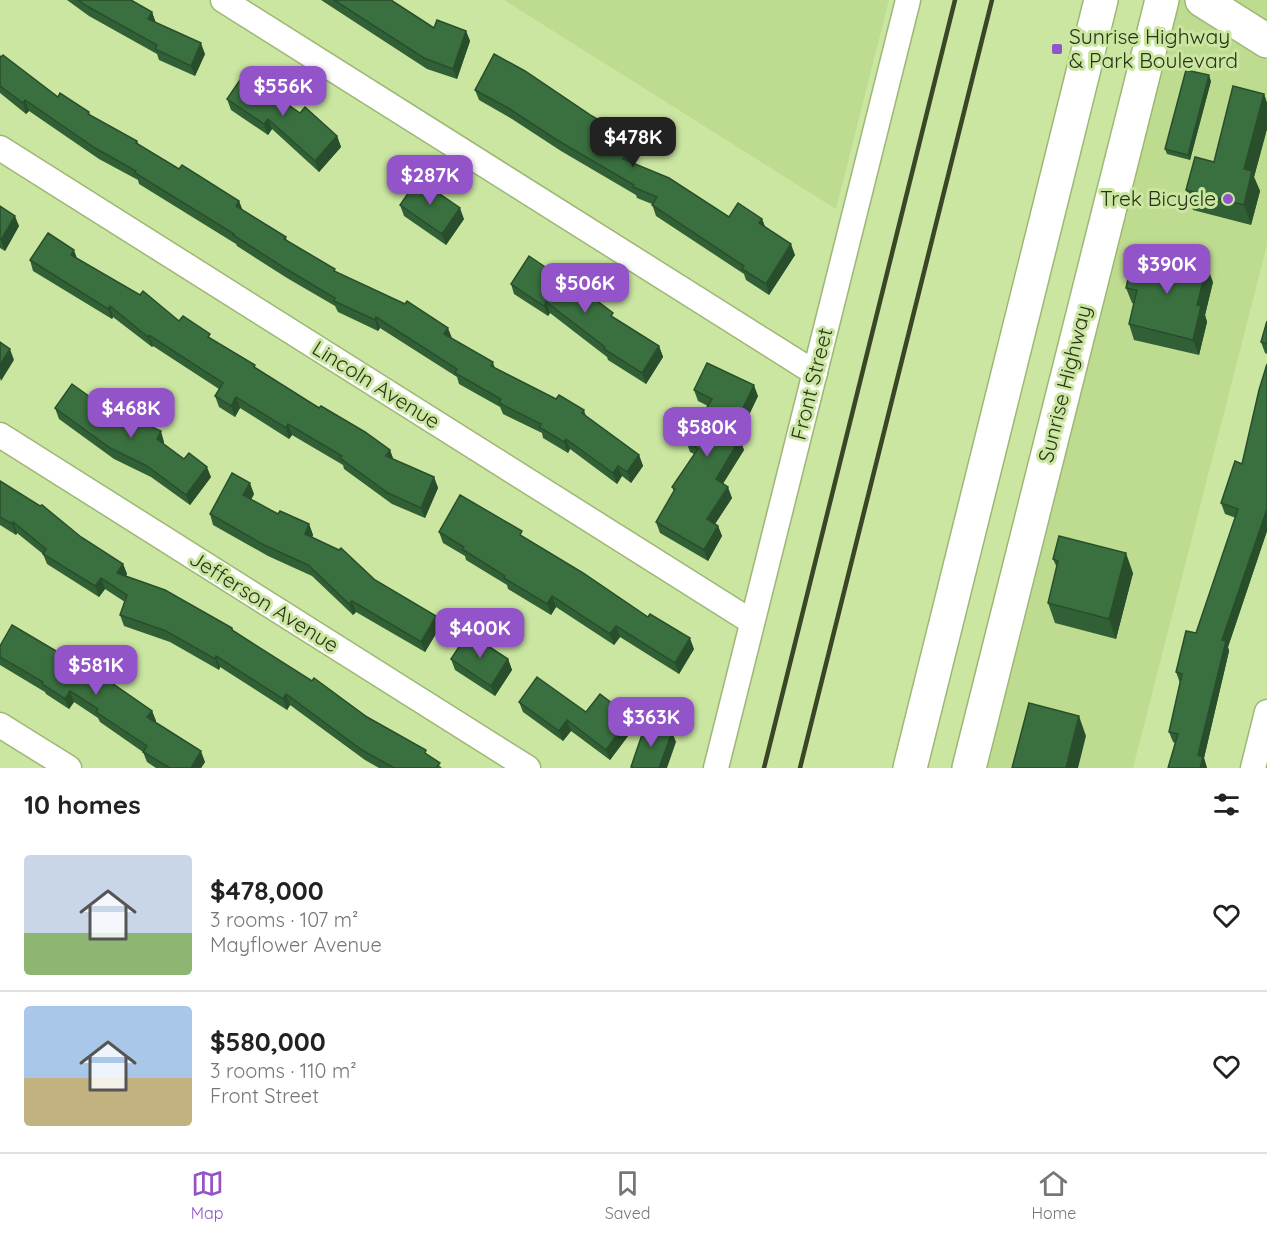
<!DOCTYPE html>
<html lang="en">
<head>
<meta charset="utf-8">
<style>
  body { margin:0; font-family:Quicksand,sans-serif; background:#f6f6f6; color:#222; height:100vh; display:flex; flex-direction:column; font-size:22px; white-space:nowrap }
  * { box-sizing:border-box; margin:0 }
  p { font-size:20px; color:#767676 }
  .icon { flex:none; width:33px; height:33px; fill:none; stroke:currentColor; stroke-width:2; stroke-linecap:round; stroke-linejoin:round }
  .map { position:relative; height:768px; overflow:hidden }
  .side { display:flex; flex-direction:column; background:#fff; flex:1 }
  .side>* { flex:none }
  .price { position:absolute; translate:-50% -51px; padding:0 14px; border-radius:12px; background:#9354ca; color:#fff; font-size:20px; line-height:39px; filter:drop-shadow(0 2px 3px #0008) }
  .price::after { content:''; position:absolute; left:50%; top:36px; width:18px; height:14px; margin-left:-9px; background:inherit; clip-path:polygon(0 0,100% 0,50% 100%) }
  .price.on { background:#222; color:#fff }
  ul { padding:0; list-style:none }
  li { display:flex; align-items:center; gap:18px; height:150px; padding:0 24px }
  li+li { border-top:2px solid #e0e0e0 }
  li span { display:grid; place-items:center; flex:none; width:168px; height:120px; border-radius:6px; color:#555 }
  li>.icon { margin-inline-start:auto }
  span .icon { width:72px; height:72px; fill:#fffc; stroke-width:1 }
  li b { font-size:26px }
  h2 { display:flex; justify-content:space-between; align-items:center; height:72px; padding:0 24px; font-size:26px }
  .dock { display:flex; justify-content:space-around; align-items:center; height:84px; border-top:2px solid #e0e0e0; background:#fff; font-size:16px; color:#767676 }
  .dock a { display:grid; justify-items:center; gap:3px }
  .dock .on { color:#9354ca }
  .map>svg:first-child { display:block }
</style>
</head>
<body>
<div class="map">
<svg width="1267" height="768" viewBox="0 0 1267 768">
  <rect width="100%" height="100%" fill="#cae6a1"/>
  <g fill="#bedc8f">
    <path d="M504 0H889L836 209Z"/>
    <path d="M1153 0H1267V245L1133 768H956Z"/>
  </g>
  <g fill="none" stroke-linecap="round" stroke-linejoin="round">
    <defs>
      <g id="street">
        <path d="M223 0 815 373"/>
        <path d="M0 148 752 622"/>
        <path d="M0 435 528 768"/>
        <path d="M0 725 69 768"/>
        <path d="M716 768 908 0"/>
        <path d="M1253 768 1267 712"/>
      </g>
      <path id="secondary" d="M1202 0 1267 41"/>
      <g id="highway">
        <path d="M910 768 1101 0"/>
        <path d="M969 768 1162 0"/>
      </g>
    </defs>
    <use href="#street" stroke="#9db774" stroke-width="27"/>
    <use href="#secondary" stroke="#9db774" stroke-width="36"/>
    <use href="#highway" stroke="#9db774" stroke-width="36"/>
    <use href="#street" stroke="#fff" stroke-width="24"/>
    <use href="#secondary" stroke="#fff" stroke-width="33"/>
    <use href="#highway" stroke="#fff" stroke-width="33"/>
    <g stroke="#3a4626" stroke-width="4.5">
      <path d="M764 768 955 0"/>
      <path d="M800 768 992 0"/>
    </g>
  </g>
  <g fill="#326036">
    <path d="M67 0H131L152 12 155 22 205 54 195 76 159 60 157 54 89 16Z"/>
    <path d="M321 0H391L434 28 466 31 470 41 457 79 427 69Z"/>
    <path d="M0 56 58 97 89 112 90 115 137 141 139 145 179 169 239 201 242 210 286 237 287 241 337 273 493 362 495 368 556 399 584 410 586 416 639 455 643 466 631 483 622 476 617 484 570 449 568 453 543 438 542 433 503 414 500 407 459 384 457 377 380 328 378 331 338 312 335 306 287 278 237 246 236 244 139 184 138 180 99 159 29 111 26 114 0 93Z"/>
    <path d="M1211 81 1190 160 1167 154 1165 149Z"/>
    <path d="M475 90 592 116 633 141 637 152 631 162 729 217 762 219 765 227 795 255 769 295 746 280 744 274 656 216 652 204 637 198 636 195 561 151 512 119 479 100Z"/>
    <path d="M1264 94 1267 103V129L1254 177 1260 191 1251 225 1193 210 1186 190 1214 162Z"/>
    <path d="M227 99 300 113 337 136 341 147 319 172 272 129 268 135 231 110Z"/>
    <path d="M400 205 464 219 446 245 404 216Z"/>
    <path d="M0 206 19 226 5 251 0 248Z"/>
    <path d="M77 258 179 321 211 339 257 370 390 450 393 459 434 477 438 488 425 518 392 504 344 469 343 465 292 435 289 439 240 408 235 417 219 407 215 396 219 389 153 346 152 347 113 317 112 319 33 271 30 260Z"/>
    <path d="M1141 272 1213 282 1205 315 1207 322 1199 355 1134 340 1129 324 1134 304 1132 303 1126 288Z"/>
    <path d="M511 284 615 318 659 346 663 357 646 384 608 360 607 357 550 313 548 316 514 294Z"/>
    <path d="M1267 321V354L1265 353 1261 342Z"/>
    <path d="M1267 364V531L1228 647 1229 651 1204 758 1207 768H1168L1175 743 1173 742 1169 732 1180 683 1176 672 1196 633 1236 518 1225 514 1221 503 1242 464Z"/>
    <path d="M694 390 758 396 738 438 744 450 723 484 732 498 715 524 718 526 722 536 708 561 660 533 656 522 674 492 672 487 694 454 690 452 686 441 708 406 698 401Z"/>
    <path d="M55 408 125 422 164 442 163 444 211 477 190 505 151 477 114 459 59 419Z"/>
    <path d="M0 481 81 537 123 564 127 574 126 576 232 628 233 631 429 756 442 768H379L365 760 290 705 287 710 220 667 219 670 170 642 124 626 120 615 125 602 105 589 99 597 47 564 43 554 17 533 16 535 0 525Z"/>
    <path d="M254 494 251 500 278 514 309 524 313 535 312 537 375 580 440 627 425 652 356 612 353 615 312 576 268 556 213 525 210 514Z"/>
    <path d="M439 532 525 538 694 649 679 674 620 637 614 645 556 607 551 615 508 589 507 585 466 560 465 556 443 543Z"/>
    <path d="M1053 559 1133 573 1116 639 1055 623 1048 603 1057 568Z"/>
    <path d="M0 646 61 654 100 672 101 676 152 711 156 721 155 722 205 762 201 768H156L147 762 143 752 100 722 98 718 74 702 69 709 46 694 45 692 0 665Z"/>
    <path d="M451 659H508L512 670 495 696 455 670Z"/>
    <path d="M519 702 586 712 634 728 610 760 571 731 563 741 523 712Z"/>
  </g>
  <g fill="#294e2c">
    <path d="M152 12 156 23 148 19Z"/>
    <path d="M466 31 470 41 457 79 453 69Z"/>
    <path d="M201 43 205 54 195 76 191 66Z"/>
    <path d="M1209 75 1211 81 1190 160 1188 155Z"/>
    <path d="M1264 94 1267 103V129L1254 177 1260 191 1251 225 1244 205V169Z"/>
    <path d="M25 100 29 111 26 114 23 103Z"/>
    <path d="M268 119 272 129 268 135 264 124Z"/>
    <path d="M337 136 341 147 319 172 315 161Z"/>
    <path d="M633 141 637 152 627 169 623 159Z"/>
    <path d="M239 201 243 211 236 206Z"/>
    <path d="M460 208 464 219 446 245 442 234Z"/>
    <path d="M15 216 19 226 5 251 1 240Z"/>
    <path d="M762 219 766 229 759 223Z"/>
    <path d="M791 244 795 255 769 295 766 284Z"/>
    <path d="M74 250 78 261 71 255Z"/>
    <path d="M1207 266 1213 282 1205 315 1207 322 1199 355 1193 340 1197 305Z"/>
    <path d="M546 302 550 313 548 316 544 306Z"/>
    <path d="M110 306 113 317 112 319 108 309Z"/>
    <path d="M376 317 380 328 378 331 375 320Z"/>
    <path d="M448 328 452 338 444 334Z"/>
    <path d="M149 335 153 346 152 347 148 337Z"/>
    <path d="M659 346 663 357 646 384 642 373Z"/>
    <path d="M10 349 14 360 1 381 0 378V365Z"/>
    <path d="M754 385 758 396 735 444 731 433Z"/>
    <path d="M236 397 240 408 235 417 231 406Z"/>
    <path d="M288 424 292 435 289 439 286 428Z"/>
    <path d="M161 431 164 442 161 450 157 439Z"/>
    <path d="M566 439 570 449 568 453 564 442Z"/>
    <path d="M740 439 744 450 719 489 716 479Z"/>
    <path d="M390 450 394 461 386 456Z"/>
    <path d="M639 455 643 466 631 483 627 472Z"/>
    <path d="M618 466 622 476 617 484 613 473Z"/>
    <path d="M207 467 211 477 190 505 186 495Z"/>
    <path d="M434 477 438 488 425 518 421 508Z"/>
    <path d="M250 483 254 494 247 506 243 495Z"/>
    <path d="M728 487 732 498 711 530 707 519Z"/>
    <path d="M1267 509V531L1228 647 1229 651 1204 758 1207 768H1200L1198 755 1222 640Z"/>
    <path d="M13 522 17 533 16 535 12 524Z"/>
    <path d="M309 524 313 535 309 545 305 534Z"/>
    <path d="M718 526 722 536 708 561 704 550Z"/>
    <path d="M1126 553 1133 573 1116 639 1109 619Z"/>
    <path d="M123 564 127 574 121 584 117 573Z"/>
    <path d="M101 578 105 589 99 597 95 586Z"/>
    <path d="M552 596 556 607 551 615 547 604Z"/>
    <path d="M352 601 356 612 353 615 349 604Z"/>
    <path d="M436 616 440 627 425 652 421 642Z"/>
    <path d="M616 626 620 637 614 645 610 634Z"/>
    <path d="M690 638 694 649 679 674 675 663Z"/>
    <path d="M216 656 220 667 219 670 215 659Z"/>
    <path d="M508 659 512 670 495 696 491 686Z"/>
    <path d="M70 691 74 702 69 709 65 699Z"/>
    <path d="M286 694 290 705 287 710 283 699Z"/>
    <path d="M152 711 156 721 151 728 147 717Z"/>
    <path d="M1079 716 1086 736 1078 768H1066Z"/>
    <path d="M630 717 634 728 610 760 606 750Z"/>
    <path d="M567 720 571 731 563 741 559 731Z"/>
    <path d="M672 732 676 742 667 768H659Z"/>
    <path d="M201 751 205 762 201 768H191Z"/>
  </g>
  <g fill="#3a703f" stroke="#294e2c" stroke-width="1.5">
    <path d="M78 0H131L152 12 148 19 201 43 191 66 155 49 157 45 85 5Z"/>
    <path d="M334 0H391L434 28 437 20 466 31 453 69 424 58Z"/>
    <path d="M494 54 525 71 592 116 633 141 623 159 669 178 729 217 738 203 762 219 759 223 791 244 766 284 742 269 744 266 652 205 657 197 633 187 634 185 557 140 508 108 475 90Z"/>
    <path d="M3 55 58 97 60 93 89 112 88 114 137 141 136 143 179 169 182 165 239 201 236 206 286 237 284 239 335 269 334 271 405 304 407 301 448 328 444 334 493 362 491 366 556 399 559 395 584 410 582 413 639 455 627 472 618 466 613 473 566 439 564 442 539 427 541 424 499 403 501 399 455 373 457 369 376 317 375 320 334 301 335 298 283 267 233 235 234 234 135 173 136 171 95 148 25 100 23 103 0 86V56L1 57Z"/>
    <path d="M1186 70 1209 75 1188 155 1165 149Z"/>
    <path d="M244 74 300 113 305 107 337 136 315 161 268 119 264 124 227 99Z"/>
    <path d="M1233 86 1264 94 1244 169 1252 171 1244 205 1186 190 1195 157 1214 162Z"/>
    <path d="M418 179 460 208 442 234 400 205Z"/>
    <path d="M0 206 15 216 1 240 0 239Z"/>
    <path d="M48 233 74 250 71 255 140 295 143 291 179 321 183 316 210 334 208 337 255 365 254 367 319 408 321 406 365 432 390 450 386 456 434 477 421 508 388 493 340 458 342 456 288 424 286 428 236 397 231 406 215 396 223 383 149 335 148 337 110 306 108 309 30 260Z"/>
    <path d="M1146 251 1207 266 1197 305 1201 306 1193 340 1129 324 1137 290 1126 288 1130 270 1141 272Z"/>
    <path d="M529 256 575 287 576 285 613 313 611 316 659 346 642 373 604 349 605 347 546 302 544 306 511 284Z"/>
    <path d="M1267 321V344L1261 342Z"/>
    <path d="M0 342 10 349 0 365Z"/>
    <path d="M707 363 754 385 731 433 740 439 716 479 728 487 707 519 718 526 704 550 656 522 675 489 672 487 698 449 686 441 712 399 694 390Z"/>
    <path d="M1267 364V509L1222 640 1226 641 1198 755 1203 757 1200 768H1168L1178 734 1169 732 1182 674 1176 672 1186 631 1196 633 1238 509 1221 503 1235 461 1242 464 1259 390Z"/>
    <path d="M72 384 125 422 128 416 161 431 157 439 184 459 189 453 207 467 186 495 147 466 110 448 55 408Z"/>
    <path d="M232 473 250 483 243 495 278 514 280 511 309 524 305 534 339 550 341 548 375 580 436 616 421 642 352 601 349 604 308 565 264 545 210 514Z"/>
    <path d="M0 481 40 506 42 505 81 537 123 564 117 573 165 590 232 628V630L312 681 314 678 367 717 426 750 425 753 440 763 436 768H394L362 750 286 694 283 699 216 656 215 659 166 631 120 615 127 595 101 578 95 586 43 554 46 549 13 522 12 524 0 517Z"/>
    <path d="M460 495 522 531 520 535 583 573 648 617 650 614 690 638 675 663 616 626 610 634 552 596 547 604 504 578 505 576 462 549 464 547 439 532Z"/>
    <path d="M1059 536 1126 553 1109 619 1048 603 1058 561 1053 559Z"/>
    <path d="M12 625 61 654 65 649 100 672 99 674 152 711 147 717 201 751 191 768H170L143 752 147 746 96 712 98 709 70 691 65 699 42 684 43 682 0 657V646Z"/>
    <path d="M468 633 508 659 491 686 451 659Z"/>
    <path d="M537 677 586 712 600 694 630 717 606 750 567 720 559 731 519 702Z"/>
    <path d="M1029 703 1079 716 1066 768H1012Z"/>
    <path d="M646 723 672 732 659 768H635L631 767Z"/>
  </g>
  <g fill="#9354ca" stroke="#cae6a1" stroke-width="2">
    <rect x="1051" y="43" width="12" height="12" rx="3"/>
    <circle cx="1228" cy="199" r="6"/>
  </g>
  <g text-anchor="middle" stroke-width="6" stroke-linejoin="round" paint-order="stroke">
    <g font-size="21" fill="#293318" stroke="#cae6a1" text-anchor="start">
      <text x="1069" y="44">Sunrise Highway<tspan x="1069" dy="24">&amp; Park Boulevard</tspan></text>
      <text x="1216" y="206" text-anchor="end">Trek Bicycle</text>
    </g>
    <g font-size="21" fill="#293318" stroke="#cae6a1">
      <text transform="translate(812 384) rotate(-76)" y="7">Front Street</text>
      <text transform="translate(1065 384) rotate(-76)" y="7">Sunrise Highway</text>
      <text transform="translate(376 385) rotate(32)" y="7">Lincoln Avenue</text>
      <text transform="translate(264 602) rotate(32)" y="7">Jefferson Avenue</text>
    </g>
  </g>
</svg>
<b class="price" style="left:283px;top:117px">$556K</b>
<b class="price on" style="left:633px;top:168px">$478K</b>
<b class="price" style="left:430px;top:206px">$287K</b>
<b class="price" style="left:1167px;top:295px">$390K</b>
<b class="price" style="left:585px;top:314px">$506K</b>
<b class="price" style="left:131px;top:439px">$468K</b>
<b class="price" style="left:707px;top:458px">$580K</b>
<b class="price" style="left:480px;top:659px">$400K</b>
<b class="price" style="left:96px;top:696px">$581K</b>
<b class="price" style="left:651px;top:748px">$363K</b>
</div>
<section class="side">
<h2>10 homes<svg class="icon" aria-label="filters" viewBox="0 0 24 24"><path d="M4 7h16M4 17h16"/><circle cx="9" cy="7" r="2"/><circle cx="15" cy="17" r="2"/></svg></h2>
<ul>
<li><span style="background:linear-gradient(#c9d6e8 65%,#8fb573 0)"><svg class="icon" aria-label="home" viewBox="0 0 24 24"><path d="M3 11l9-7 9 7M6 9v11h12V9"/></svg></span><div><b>$478,000</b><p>3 rooms · 107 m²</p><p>Mayflower Avenue</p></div><svg class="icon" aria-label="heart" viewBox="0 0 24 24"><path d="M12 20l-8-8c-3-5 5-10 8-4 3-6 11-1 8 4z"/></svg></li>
<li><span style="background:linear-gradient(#a9c7e8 60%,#c2b280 0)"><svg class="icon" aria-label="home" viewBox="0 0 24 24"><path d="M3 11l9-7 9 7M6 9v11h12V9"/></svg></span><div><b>$580,000</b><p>3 rooms · 110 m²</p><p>Front Street</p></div><svg class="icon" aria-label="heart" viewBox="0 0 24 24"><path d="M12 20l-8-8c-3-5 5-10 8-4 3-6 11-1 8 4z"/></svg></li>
</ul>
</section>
<nav class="dock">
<a class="on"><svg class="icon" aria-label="map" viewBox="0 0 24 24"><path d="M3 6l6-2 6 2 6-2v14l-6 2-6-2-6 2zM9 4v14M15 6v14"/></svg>Map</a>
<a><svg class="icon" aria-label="saved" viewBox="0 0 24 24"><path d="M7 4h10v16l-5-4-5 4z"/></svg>Saved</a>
<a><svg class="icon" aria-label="home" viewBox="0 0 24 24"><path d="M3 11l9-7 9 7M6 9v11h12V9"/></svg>Home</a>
</nav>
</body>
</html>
